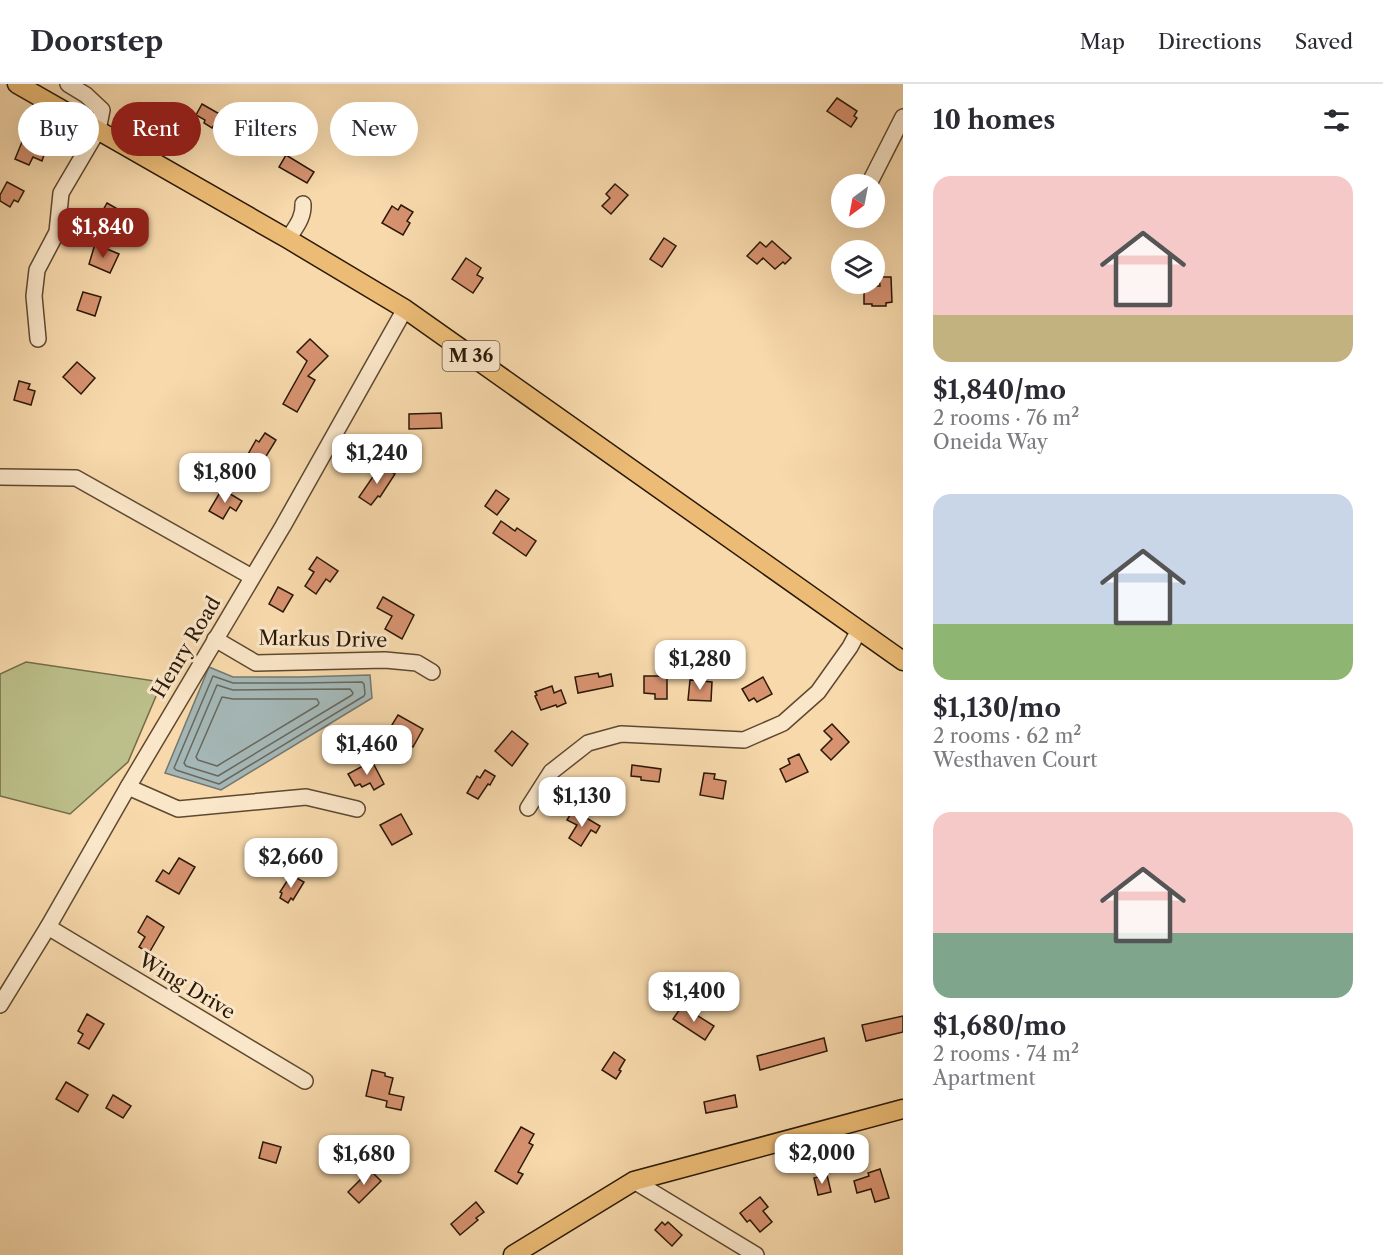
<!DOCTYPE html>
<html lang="en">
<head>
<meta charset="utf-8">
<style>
  body { margin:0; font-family:"Libre Caslon Text",serif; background:#f7f7f7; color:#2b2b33; height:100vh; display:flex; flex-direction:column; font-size:22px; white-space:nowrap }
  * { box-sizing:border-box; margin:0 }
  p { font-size:20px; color:#7c7c81 }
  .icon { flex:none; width:33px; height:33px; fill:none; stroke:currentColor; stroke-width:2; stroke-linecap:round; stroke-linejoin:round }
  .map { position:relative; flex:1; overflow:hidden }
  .side { display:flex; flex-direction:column; background:#fff; width:480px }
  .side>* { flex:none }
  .guide { position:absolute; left:18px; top:18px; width:570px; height:54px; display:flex; gap:12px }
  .needle { width:39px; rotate:212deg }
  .buttons { position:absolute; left:831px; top:90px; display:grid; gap:12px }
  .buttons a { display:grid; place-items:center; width:54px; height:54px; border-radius:50%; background:#fff; box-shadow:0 6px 24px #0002; font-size:30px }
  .price { position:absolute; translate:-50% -51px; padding:0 14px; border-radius:12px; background:#fff; color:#222; font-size:20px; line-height:39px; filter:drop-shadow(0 2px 3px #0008) }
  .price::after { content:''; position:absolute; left:50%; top:36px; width:18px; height:14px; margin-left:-9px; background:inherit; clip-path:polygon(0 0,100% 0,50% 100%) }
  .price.on { background:#8f2418; color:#fff }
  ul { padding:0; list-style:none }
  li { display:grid; align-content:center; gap:12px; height:318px; padding:0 30px }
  li span { display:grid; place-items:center; height:186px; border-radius:18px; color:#555 }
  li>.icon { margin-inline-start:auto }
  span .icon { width:108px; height:108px; fill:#fffc; stroke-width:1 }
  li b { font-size:26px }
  h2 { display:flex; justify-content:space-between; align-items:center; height:72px; padding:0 30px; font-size:26px }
  .tag { padding:0 21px; border-radius:27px; background:#fff; box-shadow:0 6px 24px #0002; font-size:21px; line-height:54px }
  .tag.on { background:#8f2418; color:#fff }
  header { display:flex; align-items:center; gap:36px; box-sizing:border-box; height:84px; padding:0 30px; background:#fff; border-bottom:2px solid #e1e1e2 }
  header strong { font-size:28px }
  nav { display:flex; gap:33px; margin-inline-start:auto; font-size:21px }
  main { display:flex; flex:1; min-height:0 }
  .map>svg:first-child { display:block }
</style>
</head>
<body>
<header>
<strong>Doorstep</strong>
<nav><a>Map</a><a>Directions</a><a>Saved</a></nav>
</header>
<main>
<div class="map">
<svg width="903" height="1171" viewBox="0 0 903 1171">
  <rect width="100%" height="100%" fill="#f7d9ac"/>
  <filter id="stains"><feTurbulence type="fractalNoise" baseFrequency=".00333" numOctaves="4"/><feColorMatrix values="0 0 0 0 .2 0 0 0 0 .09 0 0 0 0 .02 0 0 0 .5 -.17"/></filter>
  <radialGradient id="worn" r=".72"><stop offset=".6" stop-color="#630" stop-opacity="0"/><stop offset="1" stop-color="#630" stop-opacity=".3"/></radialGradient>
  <path fill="#bcbf8a" stroke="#746c48" stroke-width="1.5" d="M26 578 162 598 128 678 70 730 0 712V590Z"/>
  <path fill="#a4b7b6" stroke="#747870" stroke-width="1.5" d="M209 583 233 593H300L370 591 372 614 221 706 165 689Z"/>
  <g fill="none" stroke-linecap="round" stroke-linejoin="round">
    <g stroke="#68685e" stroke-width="1.5">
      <path d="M213 592 233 599H300L362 598 364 600 365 610 364 612 219 700 176 686 174 684Z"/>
      <path d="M217 601 233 606 350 605 353 609 352 611 218 692 186 682 184 679Z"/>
      <path d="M222 613 233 615H317L319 619 318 621 217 682 198 676 196 673Z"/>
    </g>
  </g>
  <g fill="#d79270" stroke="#2b1907" stroke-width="1.5">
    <path d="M837 14 857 27 854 32 857 34 851 43 827 27Z"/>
    <path d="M202 20 230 36 223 47 214 41 212 44 204 39 205 36 196 31Z"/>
    <path d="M22 58 45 68 42 77 33 73 29 81 15 75Z"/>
    <path d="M286 71 314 88 307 99 279 83Z"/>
    <path d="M7 98 24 107 18 118 14 116 10 123 0 117V111Z"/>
    <path d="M615 100 628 111 611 130 602 122 610 114 606 110Z"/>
    <path d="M107 119 128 131 119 149 97 137Z"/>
    <path d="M401 121 413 128 407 137 410 139 403 151 382 139 392 122 398 126Z"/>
    <path d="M664 154 676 162 662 183 650 175Z"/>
    <path d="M772 157 791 174 785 180 783 178 775 185 763 174 757 180 747 172 760 158 766 163Z"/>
    <path d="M95 160 119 170 110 189 89 180Z"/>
    <path d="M466 174 481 184 477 191 483 194 473 209 452 195Z"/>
    <path d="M879 193H891L892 218 886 219V222H872V220H864V202H880Z"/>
    <path d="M83 208 101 213 95 232 77 226Z"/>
    <path d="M310 255 328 272 308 292 315 296 297 328 283 320 307 277 297 268Z"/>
    <path d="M77 278 95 294 81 310 63 293Z"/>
    <path d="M19 297 30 300 28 305 35 307 31 321 14 316Z"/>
    <path d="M441 329 442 344 409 345V330Z"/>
    <path d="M265 349 276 356 257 387 243 379 256 356 259 358Z"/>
    <path d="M381 381 395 390 380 413 378 412 371 421 359 413Z"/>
    <path d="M222 405 242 417 236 427 230 423 223 435 209 427Z"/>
    <path d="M496 406 509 415 497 431 485 422Z"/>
    <path d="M501 437 515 447 517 444 536 457 526 472 493 449Z"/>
    <path d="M317 473 338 487 330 498 326 495 316 510 305 502 314 488 309 485Z"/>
    <path d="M278 503 293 511 283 528 269 520Z"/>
    <path d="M383 513 414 531 402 555 385 545 392 532 377 524Z"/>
    <path d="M598 589 599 593 611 590 613 602 578 609 575 593Z"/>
    <path d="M644 592H667V615H655V610L644 609Z"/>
    <path d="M763 593 772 610 757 618 754 614 749 617 742 605Z"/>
    <path d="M690 596 712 598 711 617 688 616Z"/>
    <path d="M552 602 554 609 561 606 566 619 557 623 556 621 541 626 535 612 537 611 535 608Z"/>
    <path d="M398 631 423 645 413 663 401 655 400 657 387 649Z"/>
    <path d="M832 640 849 658 831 676 821 666 832 655 824 647Z"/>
    <path d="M512 647 528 660 512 682 495 667Z"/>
    <path d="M799 670 808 688 786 698 780 685 790 680 788 675Z"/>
    <path d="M372 677 384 700 374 706 370 699 362 703 360 700 355 702 348 690Z"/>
    <path d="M632 681 661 685 659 698 641 696V693L631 692Z"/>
    <path d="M485 686 495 692 490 701 488 700 478 715 467 709 477 692 480 694Z"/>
    <path d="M704 689 715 690 714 695 726 697 723 715 700 711Z"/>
    <path d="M573 726 600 742 596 749 591 746 581 762 569 754 577 741 567 736Z"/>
    <path d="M401 730 412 750 392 761 380 741Z"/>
    <path d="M179 774 195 783 179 810 156 797 163 786 169 790Z"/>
    <path d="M291 791 304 798 293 816 291 814 288 819 280 814 282 809 280 808Z"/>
    <path d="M147 832 164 843 149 869 139 863 145 853 138 848Z"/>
    <path d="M682 922 714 942 705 956 673 935Z"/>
    <path d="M87 930 104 940 89 965 78 959 83 950 78 947Z"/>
    <path d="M903 932V948L866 957 862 941Z"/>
    <path d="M824 954 827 967 760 986 757 972Z"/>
    <path d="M614 968 625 976 619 986 621 987 616 995 602 986Z"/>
    <path d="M372 986 385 989V992L393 994 389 1010 404 1013 401 1026 386 1023 387 1017 366 1012Z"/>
    <path d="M66 998 88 1011 78 1028 56 1015Z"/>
    <path d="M113 1011 131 1022 123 1034 106 1024Z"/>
    <path d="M735 1011 737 1023 706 1029 704 1018Z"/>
    <path d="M521 1043 534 1050 529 1059 533 1061 518 1088 523 1090 517 1100 495 1087Z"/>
    <path d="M263 1058 281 1063 276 1079 259 1074Z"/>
    <path d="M880 1085 889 1114 875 1118 871 1105 857 1109 854 1097 869 1092 868 1089Z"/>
    <path d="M370 1086 381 1097 359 1119 348 1108Z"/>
    <path d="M827 1091 831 1108 818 1111 814 1094Z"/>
    <path d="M760 1113 768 1123 763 1127 772 1138 760 1148 750 1136 747 1138 740 1129Z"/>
    <path d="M476 1118 484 1128 476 1134 478 1136 460 1151 451 1140Z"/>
    <path d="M662 1138 665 1141 668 1138 682 1151 672 1162 655 1146Z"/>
  </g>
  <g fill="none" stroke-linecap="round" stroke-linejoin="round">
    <defs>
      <g id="minor">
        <path d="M869 100 903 33"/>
        <path d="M288 155C295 144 304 134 303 120"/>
        <path d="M38 255 34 212 37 186 57 148 61 109 98 46 102 26 86 11 68 0"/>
        <path d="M0 393 76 394 252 493"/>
        <path d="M215 555 256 579 385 576 417 579 432 588"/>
        <path d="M128 703 178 725 306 713 357 725"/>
        <path d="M528 724 551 688 588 659 621 650 744 656 783 639 818 608 850 563 859 546"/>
        <path d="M48 843 305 997"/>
        <path d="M0 921 48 843 128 703 283 442 405 225"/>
        <path d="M634 1097 756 1171"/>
      </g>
      <g id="major">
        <path d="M17 0 288 155 405 225 903 577"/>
        <path d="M513 1171 634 1097 903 1025"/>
      </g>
    </defs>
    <use href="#minor" stroke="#5e4930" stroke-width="18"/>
    <use href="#major" stroke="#2b1907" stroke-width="21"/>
    <use href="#minor" stroke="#fae6c9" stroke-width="15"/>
    <use href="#major" stroke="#ecbc76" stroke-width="18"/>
  </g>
  <g text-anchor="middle" stroke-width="6" stroke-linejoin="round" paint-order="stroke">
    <rect fill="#fae6c9" stroke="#695641" stroke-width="1.5" x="442.5" y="257" width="57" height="30" rx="4.5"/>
    <g font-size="18" font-weight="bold" fill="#2b1907">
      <text x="471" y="278">M 36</text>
    </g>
    <g font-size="20" fill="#2b1907" stroke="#fae6c9">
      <text transform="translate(323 555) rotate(1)" y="7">Markus Drive</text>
      <text transform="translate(186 563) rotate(-59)" y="7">Henry Road</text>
      <text transform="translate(187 902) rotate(31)" y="7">Wing Drive</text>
    </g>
  </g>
  <rect width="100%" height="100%" filter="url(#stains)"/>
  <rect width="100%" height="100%" fill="url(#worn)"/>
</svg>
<div class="buttons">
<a><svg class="needle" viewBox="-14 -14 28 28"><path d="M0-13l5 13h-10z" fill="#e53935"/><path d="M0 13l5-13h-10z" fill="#7c7c81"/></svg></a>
<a><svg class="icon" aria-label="layers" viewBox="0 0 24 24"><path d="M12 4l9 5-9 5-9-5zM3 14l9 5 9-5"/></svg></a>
</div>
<b class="price on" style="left:103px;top:175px">$1,840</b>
<b class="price" style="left:377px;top:401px">$1,240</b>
<b class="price" style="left:225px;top:420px">$1,800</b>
<b class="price" style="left:700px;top:607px">$1,280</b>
<b class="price" style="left:367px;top:692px">$1,460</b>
<b class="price" style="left:582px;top:744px">$1,130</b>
<b class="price" style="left:291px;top:805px">$2,660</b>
<b class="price" style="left:694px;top:939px">$1,400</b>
<b class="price" style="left:822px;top:1101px">$2,000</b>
<b class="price" style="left:364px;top:1102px">$1,680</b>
<div class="guide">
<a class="tag">Buy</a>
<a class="tag on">Rent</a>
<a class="tag">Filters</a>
<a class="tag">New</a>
</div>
</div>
<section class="side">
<h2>10 homes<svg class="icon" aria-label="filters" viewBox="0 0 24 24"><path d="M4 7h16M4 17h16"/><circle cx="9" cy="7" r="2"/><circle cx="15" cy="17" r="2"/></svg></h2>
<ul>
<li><span style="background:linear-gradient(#f6c9c9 75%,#c2b280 0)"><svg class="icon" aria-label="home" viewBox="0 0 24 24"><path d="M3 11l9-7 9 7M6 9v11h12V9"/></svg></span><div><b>$1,840/mo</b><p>2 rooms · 76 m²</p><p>Oneida Way</p></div></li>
<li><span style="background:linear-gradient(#c9d6e8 70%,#8fb573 0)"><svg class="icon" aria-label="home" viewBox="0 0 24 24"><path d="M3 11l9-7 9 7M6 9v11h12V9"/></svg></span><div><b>$1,130/mo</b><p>2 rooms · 62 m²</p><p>Westhaven Court</p></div></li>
<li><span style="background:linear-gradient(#f6c9c9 65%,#7fa58c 0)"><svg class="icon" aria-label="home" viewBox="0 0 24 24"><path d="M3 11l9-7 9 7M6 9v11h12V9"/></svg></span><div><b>$1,680/mo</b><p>2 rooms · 74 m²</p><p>Apartment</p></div></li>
</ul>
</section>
</main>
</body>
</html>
